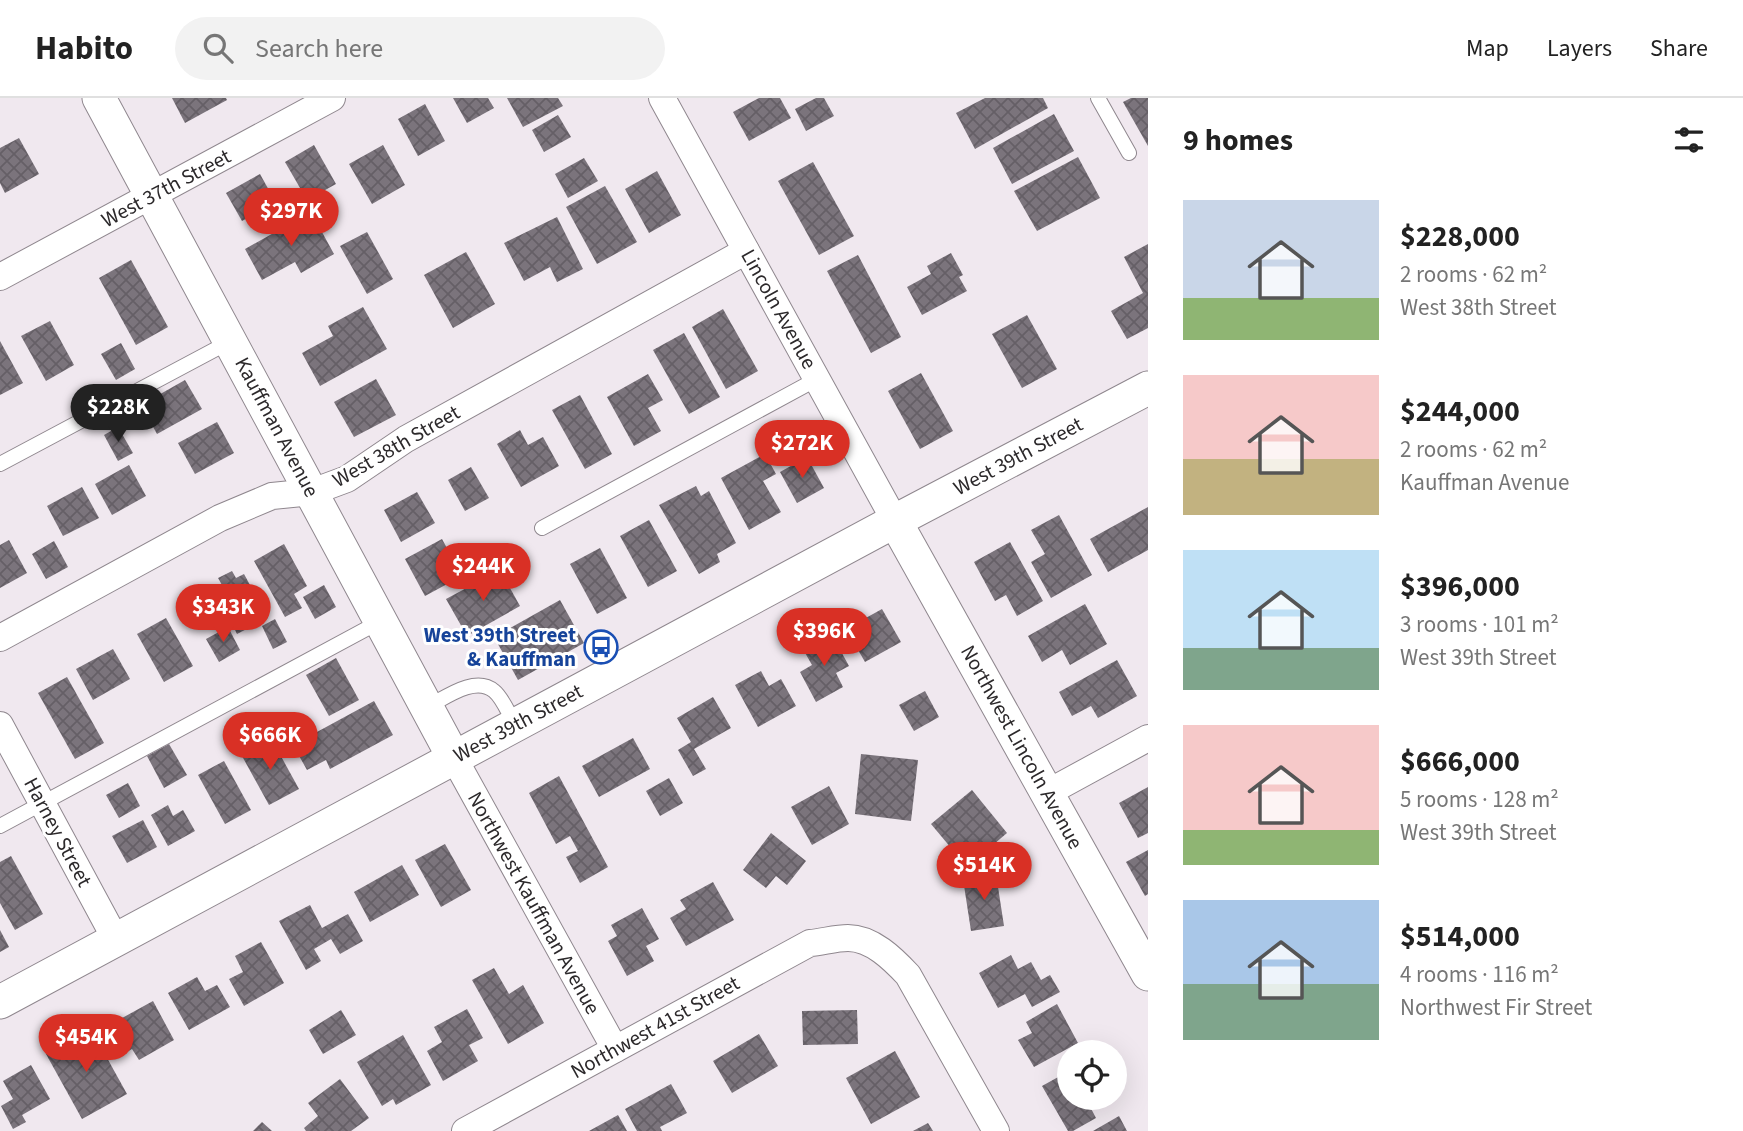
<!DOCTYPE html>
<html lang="en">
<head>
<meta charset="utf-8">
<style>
  body { margin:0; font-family:"Source Sans 3",sans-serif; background:#f2f2f2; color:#222; height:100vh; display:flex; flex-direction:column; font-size:26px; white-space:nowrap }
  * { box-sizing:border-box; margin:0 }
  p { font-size:23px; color:#767676 }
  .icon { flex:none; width:38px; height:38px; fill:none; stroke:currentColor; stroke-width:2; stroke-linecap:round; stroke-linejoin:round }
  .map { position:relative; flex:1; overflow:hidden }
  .sheet { display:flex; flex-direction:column; background:#fff; width:595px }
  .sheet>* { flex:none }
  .controls { position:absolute; left:1057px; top:942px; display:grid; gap:14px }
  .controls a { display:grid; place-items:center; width:70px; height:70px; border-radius:50%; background:#fff; box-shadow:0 7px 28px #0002; font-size:35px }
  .price { position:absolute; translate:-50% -60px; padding:0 16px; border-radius:24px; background:#d93025; color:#fff; font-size:23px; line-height:46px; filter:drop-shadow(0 2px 4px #0008) }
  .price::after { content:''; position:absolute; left:50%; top:42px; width:21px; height:16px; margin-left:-10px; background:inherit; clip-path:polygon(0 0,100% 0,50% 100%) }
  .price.on { background:#222; color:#fff }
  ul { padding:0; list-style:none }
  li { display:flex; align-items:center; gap:21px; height:175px; padding:0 35px }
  li span { display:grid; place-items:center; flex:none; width:196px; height:140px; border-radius:0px; color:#555 }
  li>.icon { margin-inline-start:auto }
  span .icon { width:84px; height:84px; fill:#fffc; stroke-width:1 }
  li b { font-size:30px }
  h2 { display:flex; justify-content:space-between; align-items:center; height:84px; padding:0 35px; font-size:30px }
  header { display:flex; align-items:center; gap:42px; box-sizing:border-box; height:98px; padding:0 35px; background:#fff; border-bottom:2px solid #e0e0e0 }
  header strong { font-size:33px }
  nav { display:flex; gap:38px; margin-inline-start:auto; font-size:24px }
  .search { width:490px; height:63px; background:#f2f2f2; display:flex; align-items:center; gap:18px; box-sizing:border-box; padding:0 24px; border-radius:38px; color:#767676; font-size:26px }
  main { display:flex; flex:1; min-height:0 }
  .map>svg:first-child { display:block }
</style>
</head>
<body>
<header>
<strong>Habito</strong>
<div class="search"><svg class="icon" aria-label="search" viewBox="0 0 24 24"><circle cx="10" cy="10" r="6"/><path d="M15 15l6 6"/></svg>Search here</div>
<nav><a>Map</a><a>Layers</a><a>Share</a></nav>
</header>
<main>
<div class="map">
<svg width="1148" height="1033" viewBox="0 0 1148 1033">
  <defs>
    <pattern id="building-cross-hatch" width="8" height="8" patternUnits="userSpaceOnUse" patternTransform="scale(1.75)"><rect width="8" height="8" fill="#7b747c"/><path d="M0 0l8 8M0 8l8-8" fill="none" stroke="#655f66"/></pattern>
  </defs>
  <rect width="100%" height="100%" fill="#f0e8ef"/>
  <g fill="url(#building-cross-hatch)">
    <path d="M172 0H226L227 2 185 25Z"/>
    <path d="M453 0H488L494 10 467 25Z"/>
    <path d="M507 0H558L563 8 523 29Z"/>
    <path d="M759 0H780L791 20 749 43 733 14Z"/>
    <path d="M816 0H824L834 18 806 33 795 11Z"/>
    <path d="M985 0H1043L1048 10 975 51 956 15Z"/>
    <path d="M1131 0H1148V48L1123 4Z"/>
    <path d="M425 6 445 43 418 58 398 21Z"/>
    <path d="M1054 16 1074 53 1012 86 993 50Z"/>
    <path d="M558 17 571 39 544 54 532 32Z"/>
    <path d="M19 40 39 76 5 95 0 85V50Z"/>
    <path d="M314 47 336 86 307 102 285 64Z"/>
    <path d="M383 47 405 87 372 106 349 66Z"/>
    <path d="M1078 59 1100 100 1037 133 1014 93Z"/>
    <path d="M584 60 598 83 568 100 555 76Z"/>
    <path d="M813 64 854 138 819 157 778 83Z"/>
    <path d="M657 73 681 117 649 135 625 91Z"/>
    <path d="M260 76 276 105 242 123 226 95Z"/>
    <path d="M605 88 637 144 597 166 566 109Z"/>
    <path d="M311 114 334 156 301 175 295 164 262 182 245 151Z"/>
    <path d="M557 119 583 171 557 184 550 169 524 183 504 145Z"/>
    <path d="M367 134 393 181 367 196 340 148Z"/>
    <path d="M1148 146V230L1127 241 1111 213 1143 195 1124 159Z"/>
    <path d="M466 154 495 206 453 230 424 177Z"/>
    <path d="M951 155 963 177 959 179 967 193 922 217 907 189 931 176 927 168Z"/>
    <path d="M858 157 901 239 871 255 827 173Z"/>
    <path d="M131 162 168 229 136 247 99 180Z"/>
    <path d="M363 209 387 251 320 288 302 255 333 238 328 228Z"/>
    <path d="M723 211 758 273 726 291 692 229Z"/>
    <path d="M1027 217 1057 271 1022 290 992 236Z"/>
    <path d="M50 223 74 267 46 283 21 238Z"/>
    <path d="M684 235 720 299 689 316 653 252Z"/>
    <path d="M0 243 23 285 0 297Z"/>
    <path d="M121 245 135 271 116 282 101 256Z"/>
    <path d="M921 275 953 333 920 351 888 293Z"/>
    <path d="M648 276 663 302 648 310 661 333 634 348 607 299Z"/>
    <path d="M376 281 396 317 354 339 334 304Z"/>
    <path d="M185 282 202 311 157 336 141 307Z"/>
    <path d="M580 297 612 356 585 371 552 312Z"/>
    <path d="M217 324 234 355 195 376 178 345Z"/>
    <path d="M118 329 133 355 118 363 104 337Z"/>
    <path d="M520 332 528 347 543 339 559 368 521 389 497 346Z"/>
    <path d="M765 356 776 376 763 383 781 414 749 432 721 380Z"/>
    <path d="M807 359 824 390 797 405 780 374Z"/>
    <path d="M129 367 146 398 112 417 95 386Z"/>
    <path d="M471 369 489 400 465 413 448 382Z"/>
    <path d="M696 388 701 398 709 393 736 445 717 456 720 464 699 476 659 407Z"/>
    <path d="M82 389 99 420 63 438 47 408Z"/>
    <path d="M417 394 435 425 401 444 384 412Z"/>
    <path d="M1148 409V452L1108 474 1090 441Z"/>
    <path d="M1059 417 1092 477 1051 500 1031 464 1045 456 1031 432Z"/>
    <path d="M649 422 677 473 648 489 620 438Z"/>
    <path d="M442 441 462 478 425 498 405 461Z"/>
    <path d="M9 442 27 475 0 490V447Z"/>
    <path d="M54 443 68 469 46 481 32 456Z"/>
    <path d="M1010 444 1043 503 1017 518 1006 497 995 503 974 464Z"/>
    <path d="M284 446 307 488 294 496 302 510 285 519 254 463Z"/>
    <path d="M600 450 627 500 597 516 570 466Z"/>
    <path d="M500 472 520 508 467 538 446 501Z"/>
    <path d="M232 473 236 480 244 476 268 520 237 536 231 524 226 527 223 522 215 526 206 508 219 501 214 492 222 487 218 480Z"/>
    <path d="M324 487 336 509 315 521 303 499Z"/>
    <path d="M560 502 584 545 518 582 494 539Z"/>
    <path d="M1085 506 1107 546 1070 567 1062 552 1042 564 1028 538Z"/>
    <path d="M882 511 901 544 865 564 846 531Z"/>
    <path d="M166 520 193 568 164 584 137 536Z"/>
    <path d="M275 521 287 544 273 551 262 528Z"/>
    <path d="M228 529 240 552 219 564 206 541Z"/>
    <path d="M832 537 849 568 836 575 843 589 816 604 800 574 812 567 804 553Z"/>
    <path d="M113 551 130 581 93 602 76 571Z"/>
    <path d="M336 560 359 602 329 618 306 577Z"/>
    <path d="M1117 562 1137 598 1098 620 1091 608 1072 618 1059 594Z"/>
    <path d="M761 573 769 588 781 581 796 608 758 629 735 587Z"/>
    <path d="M67 579 104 645 75 661 38 595Z"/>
    <path d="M925 593 939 619 914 633 899 607Z"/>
    <path d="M713 599 731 630 694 651 706 671 693 678 678 652 691 644 677 620Z"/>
    <path d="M374 603 393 637 330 671 326 662 307 672 293 647Z"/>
    <path d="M633 640 650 671 599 699 582 668Z"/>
    <path d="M272 642 299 691 269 707 242 658Z"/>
    <path d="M169 646 187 677 164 690 147 658Z"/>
    <path d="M861 656 918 662 911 723 855 716Z"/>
    <path d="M224 663 251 712 225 726 198 677Z"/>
    <path d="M559 678 608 769 580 785 566 759 578 753 570 738 556 746 529 695Z"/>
    <path d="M669 680 683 705 660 718 646 693Z"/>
    <path d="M128 685 140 708 119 720 106 697Z"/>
    <path d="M829 688 849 726 812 747 791 709Z"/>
    <path d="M1148 689V735L1138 740 1119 705Z"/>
    <path d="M972 692 1007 735 967 769 931 726Z"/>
    <path d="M168 707 173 718 183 712 195 733 168 748 151 717Z"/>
    <path d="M143 722 157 749 127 765 112 738Z"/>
    <path d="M771 735 806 763 787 787 776 778 766 790 743 772Z"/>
    <path d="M445 746 471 792 441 809 415 762Z"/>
    <path d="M1148 752V796L1145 798 1126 764Z"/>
    <path d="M11 758 43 816 15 832 0 805V764Z"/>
    <path d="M402 767 419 797 370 824 354 794Z"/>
    <path d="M996 776 1004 828 971 833 963 781Z"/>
    <path d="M713 784 734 822 686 848 670 820 686 811 680 802Z"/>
    <path d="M310 807 322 830 348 816 363 843 340 856 331 841 314 851 321 863 306 872 279 823Z"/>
    <path d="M642 810 659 841 646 848 654 863 627 878 608 843 617 838 611 827Z"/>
    <path d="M0 832 9 849 0 854Z"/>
    <path d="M261 844 284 885 244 908 229 881 243 874 235 858Z"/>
    <path d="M1011 857 1018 871 1031 864 1041 882 1050 877 1060 894 1032 909 1025 896 998 910 979 875Z"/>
    <path d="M494 870 509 896 523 887 544 925 508 946 472 882Z"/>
    <path d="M197 879 205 893 217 887 230 909 189 932 168 895Z"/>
    <path d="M153 903 174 942 139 962 132 951 120 958 104 930Z"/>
    <path d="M1057 906 1078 945 1034 969 1018 942 1032 935 1026 924Z"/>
    <path d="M467 911 483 940 469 947 478 963 443 983 427 953 442 944 434 929Z"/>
    <path d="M341 912 356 937 323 956 309 932Z"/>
    <path d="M857 912 858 946 803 947 802 913Z"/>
    <path d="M91 931 127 996 82 1021 46 956Z"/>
    <path d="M759 936 778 968 732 995 713 963Z"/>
    <path d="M403 937 431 987 396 1007 393 1001 382 1008 357 964Z"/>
    <path d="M895 953 920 999 871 1026 846 980Z"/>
    <path d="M31 967 50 1001 22 1017 26 1024 13 1031 1 1008 13 1001 3 983Z"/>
    <path d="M1069 973V999H1085L1096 1020 1073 1033H1068L1042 988Z"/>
    <path d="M340 981 369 1020 351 1033H306L304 1030 318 1018 308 1005Z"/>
    <path d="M671 986 687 1015 660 1029 662 1033H637L625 1011Z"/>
    <path d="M618 1017 627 1033H589Z"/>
    <path d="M1119 1018 1127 1033H1093Z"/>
    <path d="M262 1024 272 1033H253Z"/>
    <path d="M928 1025 933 1033H913Z"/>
  </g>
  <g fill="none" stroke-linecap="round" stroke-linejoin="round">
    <defs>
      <g id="service">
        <path d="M1098 0 1129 55"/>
        <path d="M0 366 231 243"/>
        <path d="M542 430 817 281"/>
        <path d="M427 609C445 600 475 577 494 593 503 600 509 617 515 626"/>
        <path d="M0 728 381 523"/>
      </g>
      <g id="minor">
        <path d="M662 0 895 423"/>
        <path d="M0 179 332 0"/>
        <path d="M0 540 220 420 272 398 312 394 347 381 406 341 746 153"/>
        <path d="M0 627 116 842"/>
        <path d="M454 660 615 951"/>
        <path d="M1047 695 1148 640"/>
        <path d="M465 1033 810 845C822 844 836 840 848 840 872 840 893 861 908 877L996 1033"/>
      </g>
      <g id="tertiary">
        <path d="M99 0 454 660"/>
        <path d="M895 423 1148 876"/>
        <path d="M0 904 895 423 1148 290"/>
      </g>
    </defs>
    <use href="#service" stroke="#8f878e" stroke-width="16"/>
    <use href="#minor" stroke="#8f878e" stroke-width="28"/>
    <use href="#tertiary" stroke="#8f878e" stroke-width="35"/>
    <use href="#service" stroke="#fff" stroke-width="14"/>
    <use href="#minor" stroke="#fff" stroke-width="26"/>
    <use href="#tertiary" stroke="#fff" stroke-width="33"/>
  </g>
  <defs>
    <symbol id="bus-ring" viewBox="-11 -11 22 22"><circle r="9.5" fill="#fff" stroke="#1a4fb4" stroke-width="1.5"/><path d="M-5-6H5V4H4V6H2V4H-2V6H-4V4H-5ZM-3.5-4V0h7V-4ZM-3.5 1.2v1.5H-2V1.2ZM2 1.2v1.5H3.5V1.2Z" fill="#1a4fb4"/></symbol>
  </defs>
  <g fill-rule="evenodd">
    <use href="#bus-ring" x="582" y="530" width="38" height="38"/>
  </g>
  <g text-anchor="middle" stroke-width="6" stroke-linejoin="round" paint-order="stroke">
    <g font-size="21" fill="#2c292b" stroke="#fff">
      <text transform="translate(166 90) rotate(-28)" y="7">West 37th Street</text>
      <text transform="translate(779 211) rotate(61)" y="7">Lincoln Avenue</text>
      <text transform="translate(277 329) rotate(62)" y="7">Kauffman Avenue</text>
      <text transform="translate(396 348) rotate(-30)" y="7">West 38th Street</text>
      <text transform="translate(1018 358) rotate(-28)" y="7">West 39th Street</text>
      <text transform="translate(518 625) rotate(-28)" y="7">West 39th Street</text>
      <text transform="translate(1022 649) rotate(61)" y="7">Northwest Lincoln Avenue</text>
      <text transform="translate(58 734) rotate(62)" y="7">Harney Street</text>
      <text transform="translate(534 805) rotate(61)" y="7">Northwest Kauffman Avenue</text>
      <text transform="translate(655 929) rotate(-29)" y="7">Northwest 41st Street</text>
    </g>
    <g font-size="21" font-weight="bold" fill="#164399" stroke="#fff" text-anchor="end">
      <text x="576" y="544">West 39th Street<tspan x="576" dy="24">&amp; Kauffman</tspan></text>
    </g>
  </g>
</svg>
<div class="controls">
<a><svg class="icon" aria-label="locate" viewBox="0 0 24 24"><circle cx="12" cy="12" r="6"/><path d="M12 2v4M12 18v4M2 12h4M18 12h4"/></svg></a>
</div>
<b class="price" style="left:291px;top:150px">$297K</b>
<b class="price on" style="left:118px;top:346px">$228K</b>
<b class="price" style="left:802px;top:382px">$272K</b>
<b class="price" style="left:483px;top:505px">$244K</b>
<b class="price" style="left:223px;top:546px">$343K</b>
<b class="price" style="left:824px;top:570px">$396K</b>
<b class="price" style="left:270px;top:674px">$666K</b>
<b class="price" style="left:984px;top:804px">$514K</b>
<b class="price" style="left:86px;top:976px">$454K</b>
</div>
<section class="sheet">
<h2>9 homes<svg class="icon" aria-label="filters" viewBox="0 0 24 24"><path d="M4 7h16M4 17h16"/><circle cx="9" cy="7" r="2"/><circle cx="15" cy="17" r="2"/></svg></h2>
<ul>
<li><span style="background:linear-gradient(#c9d6e8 70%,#8fb573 0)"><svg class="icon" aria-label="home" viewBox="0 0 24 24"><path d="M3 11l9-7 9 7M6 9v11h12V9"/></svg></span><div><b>$228,000</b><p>2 rooms · 62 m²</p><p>West 38th Street</p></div></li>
<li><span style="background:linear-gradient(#f6c9c9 60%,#c2b280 0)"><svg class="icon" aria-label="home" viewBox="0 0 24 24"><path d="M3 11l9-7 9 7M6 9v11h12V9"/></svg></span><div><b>$244,000</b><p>2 rooms · 62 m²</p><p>Kauffman Avenue</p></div></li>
<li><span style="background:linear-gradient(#bfe0f5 70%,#7fa58c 0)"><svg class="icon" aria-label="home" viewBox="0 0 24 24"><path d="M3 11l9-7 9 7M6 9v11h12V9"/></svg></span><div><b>$396,000</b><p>3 rooms · 101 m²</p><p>West 39th Street</p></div></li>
<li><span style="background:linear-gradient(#f6c9c9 75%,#8fb573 0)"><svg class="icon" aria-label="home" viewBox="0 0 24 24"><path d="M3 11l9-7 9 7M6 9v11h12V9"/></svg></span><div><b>$666,000</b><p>5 rooms · 128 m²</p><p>West 39th Street</p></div></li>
<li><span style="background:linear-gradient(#a9c7e8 60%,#7fa58c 0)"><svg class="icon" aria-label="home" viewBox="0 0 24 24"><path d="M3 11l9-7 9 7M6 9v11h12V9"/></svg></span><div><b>$514,000</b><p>4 rooms · 116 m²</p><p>Northwest Fir Street</p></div></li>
</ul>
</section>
</main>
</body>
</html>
